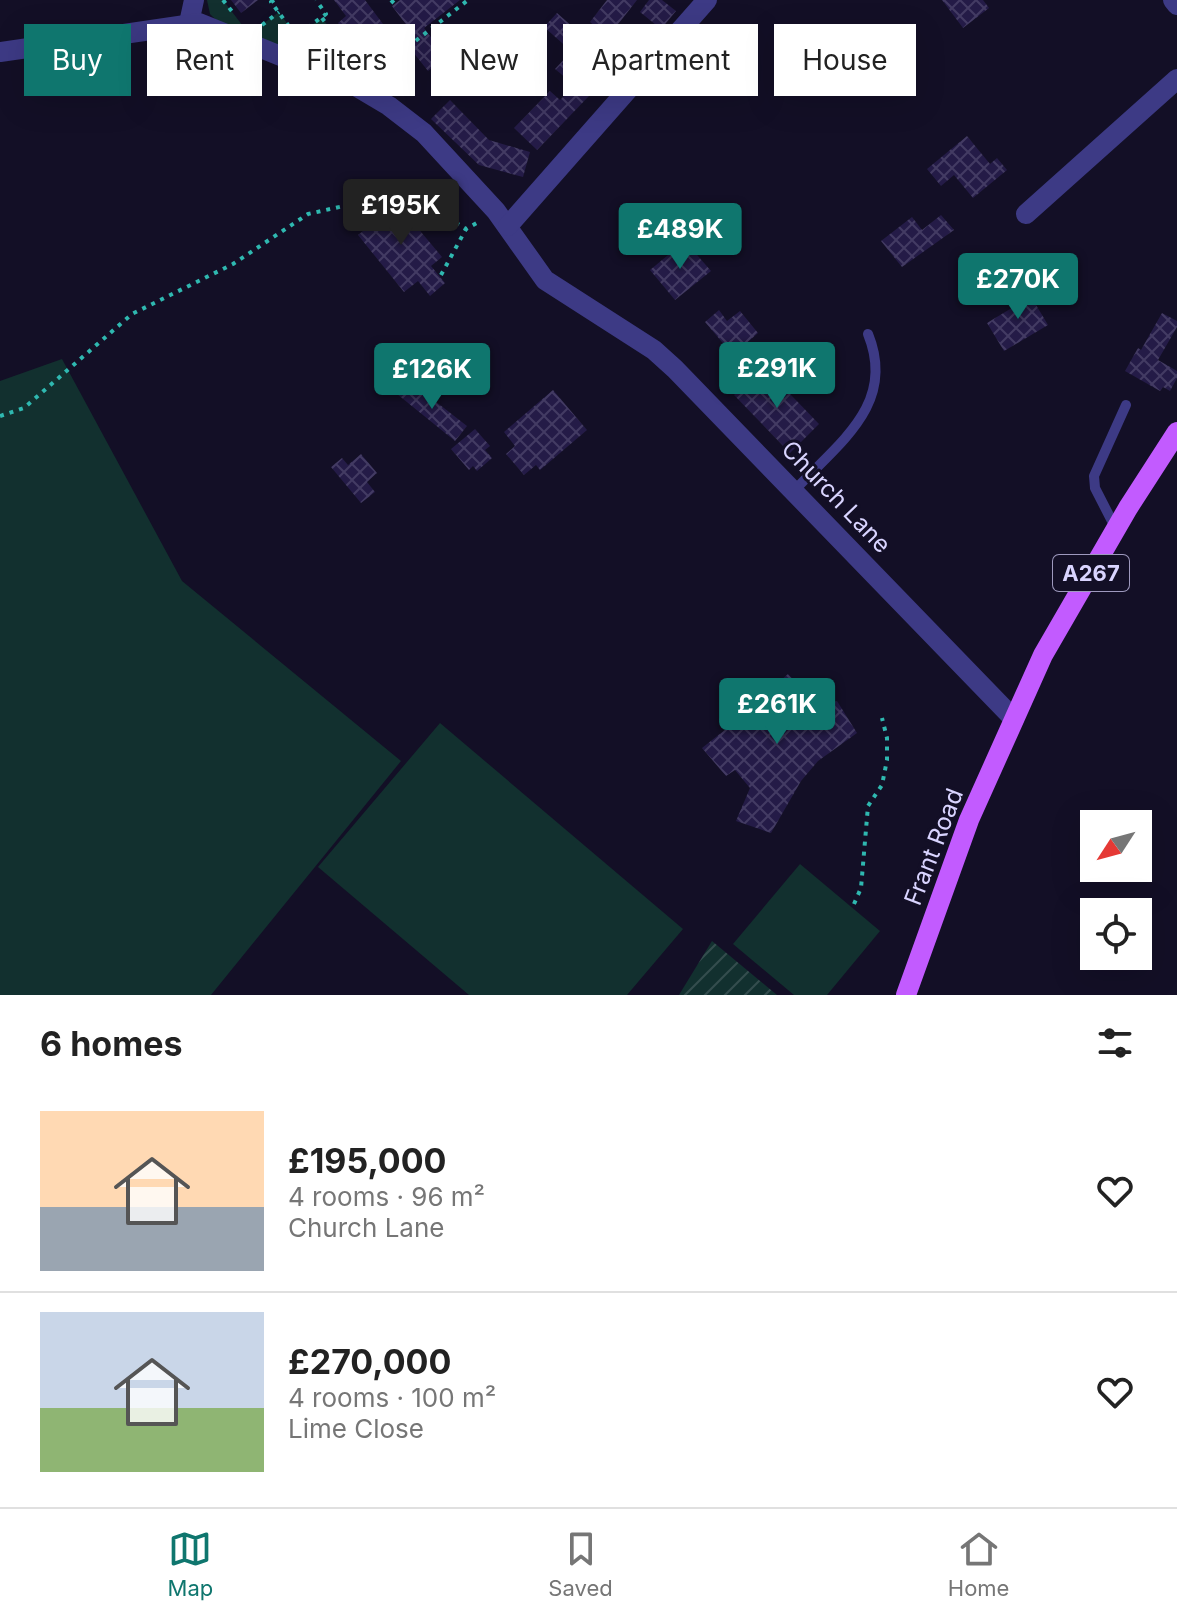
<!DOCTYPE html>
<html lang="en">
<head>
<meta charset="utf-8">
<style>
  body { margin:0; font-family:Inter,sans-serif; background:#f6f6f6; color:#222; height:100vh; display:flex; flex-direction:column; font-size:30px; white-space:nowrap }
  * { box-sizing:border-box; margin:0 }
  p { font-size:26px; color:#767676 }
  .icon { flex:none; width:44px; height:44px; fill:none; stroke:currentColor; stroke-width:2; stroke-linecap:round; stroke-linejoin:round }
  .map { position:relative; height:995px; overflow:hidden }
  .drawer { display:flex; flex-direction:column; background:#fff; flex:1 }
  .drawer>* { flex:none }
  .hud { position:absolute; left:24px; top:24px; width:1130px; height:72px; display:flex; gap:16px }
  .needle { width:52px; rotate:234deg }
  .fabs { position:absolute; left:1080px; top:810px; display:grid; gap:16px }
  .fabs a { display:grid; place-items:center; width:72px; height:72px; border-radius:0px; background:#fff; box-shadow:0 8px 32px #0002; font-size:40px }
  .price { position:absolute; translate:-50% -68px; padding:0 18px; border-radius:8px; background:#0f766e; color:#fff; font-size:26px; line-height:52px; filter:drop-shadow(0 2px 4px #0008) }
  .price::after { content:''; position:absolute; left:50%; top:48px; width:24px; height:18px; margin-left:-12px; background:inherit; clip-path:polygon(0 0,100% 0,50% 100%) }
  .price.selected { background:#222; color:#fff }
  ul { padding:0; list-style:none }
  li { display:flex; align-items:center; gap:24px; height:200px; padding:0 40px }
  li+li { border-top:2px solid #e0e0e0 }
  li span { display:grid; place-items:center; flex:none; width:224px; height:160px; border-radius:0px; color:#555 }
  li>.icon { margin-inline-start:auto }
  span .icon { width:96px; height:96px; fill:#fffc; stroke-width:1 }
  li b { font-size:34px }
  h2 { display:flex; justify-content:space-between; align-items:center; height:96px; padding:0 40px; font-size:34px }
  .chip { padding:0 28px; border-radius:0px; background:#fff; box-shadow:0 8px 32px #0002; font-size:28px; line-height:72px }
  .chip.selected { background:#0f766e; color:#fff }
  .tab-bar { display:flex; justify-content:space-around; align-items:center; height:112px; border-top:2px solid #e0e0e0; background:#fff; font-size:22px; color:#767676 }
  .tab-bar a { display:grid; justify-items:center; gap:4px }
  .tab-bar .selected { color:#0f766e }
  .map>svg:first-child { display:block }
</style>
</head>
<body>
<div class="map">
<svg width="1177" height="995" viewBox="0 0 1177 995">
  <defs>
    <pattern id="garden-furrows" width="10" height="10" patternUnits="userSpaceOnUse" patternTransform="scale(2)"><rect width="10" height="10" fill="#12302f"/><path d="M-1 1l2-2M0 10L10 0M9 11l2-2" fill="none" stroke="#344d4e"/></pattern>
    <pattern id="building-cross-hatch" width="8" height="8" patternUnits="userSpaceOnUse" patternTransform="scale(2)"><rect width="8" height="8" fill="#241b47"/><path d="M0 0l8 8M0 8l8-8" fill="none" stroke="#433b63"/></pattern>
  </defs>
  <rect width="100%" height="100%" fill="#130f26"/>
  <g fill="#12302f">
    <path d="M207 0H223L249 34 279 12 296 36 322 18 376 89 218 22 210 14Z"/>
    <path d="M62 359 182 581 401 761 211 995H0V381Z"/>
    <path d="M440 723 683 929 627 995H469L318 867Z"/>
    <path d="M800 864 880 931 827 995H794L733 944Z"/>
  </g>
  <path fill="url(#garden-furrows)" d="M712 941 777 995H679Z"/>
  <g fill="url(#building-cross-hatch)">
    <path d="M231 0H258L241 13Z"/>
    <path d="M334 0H365L401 48 389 57 400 71 384 83 338 23 346 16Z"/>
    <path d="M400 0H460L424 28 446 57 428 71 405 42 414 35 392 6Z"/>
    <path d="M607 0H637L608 37 590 22Z"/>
    <path d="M649 0H662L676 11 661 29 640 12Z"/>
    <path d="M942 0H983L989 8 963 28Z"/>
    <path d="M557 13 583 36 570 50 544 27Z"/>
    <path d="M623 33 644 51 628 70 607 52Z"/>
    <path d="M571 52 583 62 567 79 555 69Z"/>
    <path d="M576 84 589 96 537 150 514 128 550 91 560 100Z"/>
    <path d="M450 100 489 140 530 152 523 177 479 165 431 119Z"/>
    <path d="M967 136 990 164 997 158 1007 170 973 198 954 175 941 186 927 169Z"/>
    <path d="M378 200 386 210 396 202 442 257 431 266 445 283 430 296 418 281 404 292 358 235 368 227 359 216Z"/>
    <path d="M941 215 954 230 902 267 881 241 912 217 922 230Z"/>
    <path d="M685 241 711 271 675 300 650 270Z"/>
    <path d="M1026 288 1048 325 1004 351 987 323 1015 306 1010 297Z"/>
    <path d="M719 310 727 321 740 311 758 333 733 355 705 322Z"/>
    <path d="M1162 313 1177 321V327L1158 360 1177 371V378L1170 391 1163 387 1160 391 1125 371 1138 348 1141 350Z"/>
    <path d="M764 367 819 424 790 453 734 395Z"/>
    <path d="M408 380 467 426 455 441 397 394Z"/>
    <path d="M553 390 587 430 540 470 536 465 524 475 506 454 515 446 504 432Z"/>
    <path d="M475 429 490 446 485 450 492 458 477 471 473 466 469 470 451 449Z"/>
    <path d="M361 454 377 473 367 482 375 492 361 503 331 467 342 458 348 465Z"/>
    <path d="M788 674 811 698 818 693 827 705 837 701 857 733 818 761 801 781 771 833 736 821 750 788 735 770 726 776 702 748 726 729 719 719 749 693 757 701Z"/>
  </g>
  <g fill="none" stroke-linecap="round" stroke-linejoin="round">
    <g stroke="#2fb8b0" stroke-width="4" stroke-dasharray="4 6" stroke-linecap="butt">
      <path d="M223 0 234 14"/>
      <path d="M274 0 271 2 296 36 326 14 316 0"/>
      <path d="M391 3 394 0"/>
      <path d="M322 18 356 63"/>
      <path d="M262 25 279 12"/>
      <path d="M400 53 468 0"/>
      <path d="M441 275 466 229"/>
      <path d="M0 416 24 408 132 314 233 264 308 214 406 192 466 229 480 221"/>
      <path d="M854 904 861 888 868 806 882 785 887 760V738L882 718"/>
    </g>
    <g stroke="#3d3a85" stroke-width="10">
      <path d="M794 491C838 443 897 405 868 334"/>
      <path d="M1116 529 1095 488 1094 476 1126 405"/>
    </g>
    <g stroke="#3d3a85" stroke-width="20">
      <path d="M189 23 194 0"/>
      <path d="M0 52 199 23 357 87 389 106 424 133 496 211 545 280 654 350 675 369 1014 719"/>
      <path d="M1026 214 1177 79"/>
      <path d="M508 226 707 0"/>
    </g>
    <path stroke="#3d3a85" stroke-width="20" d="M1173 0 1177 5"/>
    <path stroke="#c25bff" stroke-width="20" d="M906 995 969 820 1043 655 1128 508 1177 432"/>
  </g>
  <g text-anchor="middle" stroke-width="6" stroke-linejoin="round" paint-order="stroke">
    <rect fill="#130f26" stroke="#9e99be" stroke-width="2" x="1053" y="555" width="76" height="36" rx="6"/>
    <g font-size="22" font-weight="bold" fill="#d9d4ff">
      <text x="1091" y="581">A267</text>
    </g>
    <g font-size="24" fill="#d9d4ff" stroke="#130f26">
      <text transform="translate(836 497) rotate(46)" y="8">Church Lane</text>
      <text transform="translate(934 847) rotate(-69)" y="8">Frant Road</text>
    </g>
  </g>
</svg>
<div class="fabs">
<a><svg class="needle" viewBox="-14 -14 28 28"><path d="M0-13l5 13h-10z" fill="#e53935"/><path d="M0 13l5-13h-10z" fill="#767676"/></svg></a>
<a><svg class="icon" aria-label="locate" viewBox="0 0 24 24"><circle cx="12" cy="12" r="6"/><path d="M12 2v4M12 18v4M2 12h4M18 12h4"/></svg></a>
</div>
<b class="price selected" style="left:401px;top:247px">£195K</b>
<b class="price" style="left:680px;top:271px">£489K</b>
<b class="price" style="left:1018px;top:321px">£270K</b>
<b class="price" style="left:777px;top:410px">£291K</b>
<b class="price" style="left:432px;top:411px">£126K</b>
<b class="price" style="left:777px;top:746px">£261K</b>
<div class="hud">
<a class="chip selected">Buy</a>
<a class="chip">Rent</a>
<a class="chip">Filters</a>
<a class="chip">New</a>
<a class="chip">Apartment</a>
<a class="chip">House</a>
</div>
</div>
<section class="drawer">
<h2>6 homes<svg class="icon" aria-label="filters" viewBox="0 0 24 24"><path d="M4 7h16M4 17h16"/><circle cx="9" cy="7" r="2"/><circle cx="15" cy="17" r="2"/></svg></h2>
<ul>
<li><span style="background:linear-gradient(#ffd9b3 60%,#9aa5b1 0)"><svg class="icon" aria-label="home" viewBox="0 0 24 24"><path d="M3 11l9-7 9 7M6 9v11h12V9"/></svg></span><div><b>£195,000</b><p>4 rooms · 96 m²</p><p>Church Lane</p></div><svg class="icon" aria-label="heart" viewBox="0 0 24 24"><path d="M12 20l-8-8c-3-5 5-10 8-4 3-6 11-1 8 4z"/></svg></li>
<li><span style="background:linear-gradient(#c9d6e8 60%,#8fb573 0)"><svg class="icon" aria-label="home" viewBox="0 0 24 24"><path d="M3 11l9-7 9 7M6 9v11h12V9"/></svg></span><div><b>£270,000</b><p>4 rooms · 100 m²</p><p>Lime Close</p></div><svg class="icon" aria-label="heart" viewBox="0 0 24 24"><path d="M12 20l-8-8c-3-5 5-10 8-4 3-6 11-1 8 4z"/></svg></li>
</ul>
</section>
<nav class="tab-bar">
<a class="selected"><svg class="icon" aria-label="map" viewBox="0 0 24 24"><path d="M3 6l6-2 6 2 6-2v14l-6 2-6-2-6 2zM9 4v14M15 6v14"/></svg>Map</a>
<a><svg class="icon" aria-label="saved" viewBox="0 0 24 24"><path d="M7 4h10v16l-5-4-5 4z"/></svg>Saved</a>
<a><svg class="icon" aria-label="home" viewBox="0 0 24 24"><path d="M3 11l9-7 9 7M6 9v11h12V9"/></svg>Home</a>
</nav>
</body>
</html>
